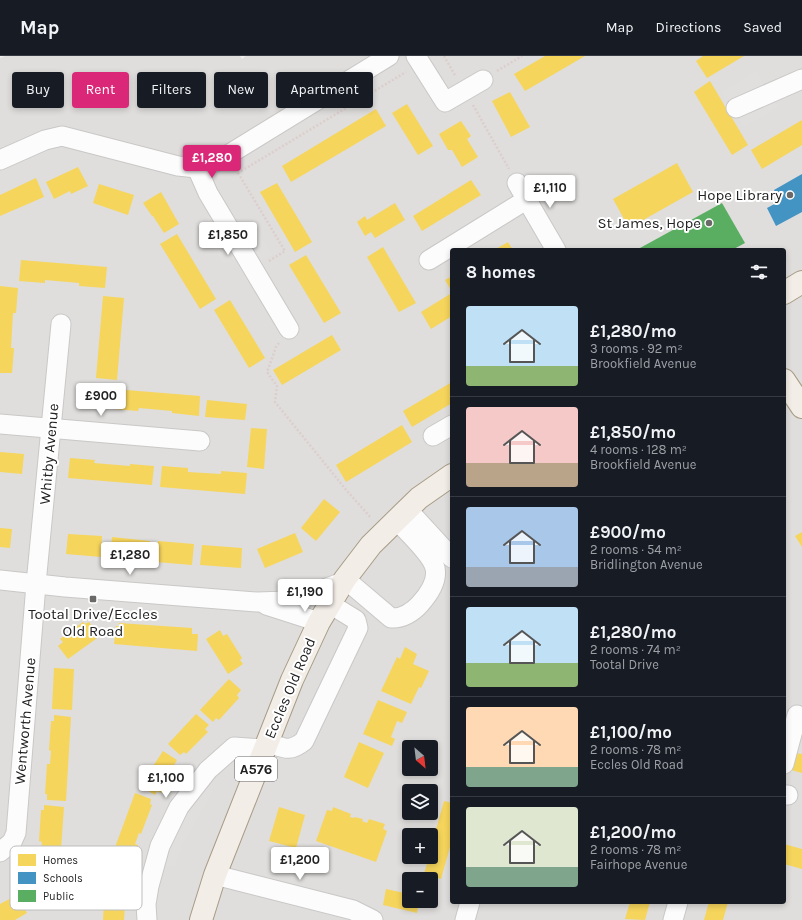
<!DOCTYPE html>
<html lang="en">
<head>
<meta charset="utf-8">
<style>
  body { margin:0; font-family:Karla,sans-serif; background:#242831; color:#f1f3f6; height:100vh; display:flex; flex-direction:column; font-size:15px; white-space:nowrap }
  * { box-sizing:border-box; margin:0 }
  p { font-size:13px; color:#9ea1a6 }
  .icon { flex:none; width:22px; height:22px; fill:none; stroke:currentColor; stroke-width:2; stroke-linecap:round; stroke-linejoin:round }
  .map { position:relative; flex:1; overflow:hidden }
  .sheet { position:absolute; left:450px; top:192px; width:336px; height:656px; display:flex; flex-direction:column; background:#171b24; border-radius:4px; box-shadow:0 2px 6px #0003 }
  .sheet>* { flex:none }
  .top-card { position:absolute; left:12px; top:16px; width:378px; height:36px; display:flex; gap:8px }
  .needle { width:26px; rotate:152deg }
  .buttons { position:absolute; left:402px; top:684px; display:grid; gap:8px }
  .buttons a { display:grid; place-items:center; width:36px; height:36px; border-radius:4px; background:#171b24; box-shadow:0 2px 6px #0003; font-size:20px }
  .price { position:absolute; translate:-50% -34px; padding:0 9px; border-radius:4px; background:#fff; color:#222; font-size:13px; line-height:26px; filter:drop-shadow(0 1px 2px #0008) }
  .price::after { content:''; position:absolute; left:50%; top:24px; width:12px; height:9px; margin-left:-6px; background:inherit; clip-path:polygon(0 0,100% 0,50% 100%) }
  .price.current { background:#db2777; color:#fff }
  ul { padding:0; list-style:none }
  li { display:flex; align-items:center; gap:12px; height:100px; padding:0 16px }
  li+li { border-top:1px solid #363941 }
  li span { display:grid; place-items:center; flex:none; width:112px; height:80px; border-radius:4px; color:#555 }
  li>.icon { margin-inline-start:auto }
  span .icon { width:48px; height:48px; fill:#fffc; stroke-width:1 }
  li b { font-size:17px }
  h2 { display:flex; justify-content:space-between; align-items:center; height:48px; padding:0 16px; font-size:17px }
  .chip { padding:0 14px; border-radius:4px; background:#171b24; box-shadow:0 2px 6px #0003; font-size:14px; line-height:36px }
  .chip.current { background:#db2777; color:#fff }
  header { display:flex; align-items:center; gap:24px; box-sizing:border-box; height:56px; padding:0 20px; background:#171b24; border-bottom:1px solid #363941 }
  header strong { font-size:19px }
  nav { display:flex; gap:22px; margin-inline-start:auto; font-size:14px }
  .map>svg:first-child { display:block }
</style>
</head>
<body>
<header>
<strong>Map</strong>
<nav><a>Map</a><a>Directions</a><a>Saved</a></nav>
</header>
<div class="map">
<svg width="802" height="864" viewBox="0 0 802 864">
  <rect width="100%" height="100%" fill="#f0eeeb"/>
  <path fill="#dfdedc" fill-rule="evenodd" d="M5 0H240L242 3 246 0H802V864H0V2ZM452 194H784V846H452ZM409 691H431V713H409ZM409 735H431V757H409ZM409 779H431V801H409ZM409 823H431V845H409Z"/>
  <g fill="#e0dfde">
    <path d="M756 15 778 51 744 71 722 36Z"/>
    <path d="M214 158 239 200 224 209 199 167Z"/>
    <path d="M251 164 272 199 257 208 236 172Z"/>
    <path d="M203 727 213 735 181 792 175 810 163 811 169 787Z"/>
  </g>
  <g fill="#f6d55c">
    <path d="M545 0H585L525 35 514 18Z"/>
    <path d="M703 0H744L707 22 696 5Z"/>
    <path d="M710 25 748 89 732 99 694 36Z"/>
    <path d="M510 36 530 71 511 81 492 45Z"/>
    <path d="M407 48 433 90 418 99 392 57Z"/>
    <path d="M376 53 386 70 291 126 282 110Z"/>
    <path d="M802 64V89L762 113 751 94Z"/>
    <path d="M461 65 471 80 467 83 478 101 462 111 452 94H448L439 78Z"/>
    <path d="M677 107 693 136 629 172 613 143Z"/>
    <path d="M78 111 88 130 71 138 70 135 54 143 46 126Z"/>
    <path d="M36 122 44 141 0 160V139Z"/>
    <path d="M471 124 481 139 422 175 413 160Z"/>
    <path d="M277 127 312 186 295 196 260 136Z"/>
    <path d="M99 128 134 139 128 159 93 147Z"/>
    <path d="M161 136 179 168 164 177 153 160H152L143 147Z"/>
    <path d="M395 147 405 164 375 182 371 176 365 180 357 166 365 160 367 164Z"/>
    <path d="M177 178 216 243 200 253 160 188Z"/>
    <path d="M508 186 513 194H494Z"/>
    <path d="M383 191 416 247 399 256 367 201Z"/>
    <path d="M306 199 341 257 324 267 289 209Z"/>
    <path d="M21 204 107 211 105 232 79 230V227L45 224V227L19 225Z"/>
    <path d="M452 220V236L445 224Z"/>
    <path d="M0 230 18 232 16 257H13L11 292H14L12 317H0Z"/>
    <path d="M450 238 452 242V260L431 273 421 256Z"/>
    <path d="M103 240 124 242 117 324 96 322Z"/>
    <path d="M230 244 265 302 249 312 214 254Z"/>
    <path d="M332 279 341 294 282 329 273 314Z"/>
    <path d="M452 326V347L412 371 403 355Z"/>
    <path d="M114 333 200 340 199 360 172 357V355L139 352 138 355 113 353Z"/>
    <path d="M207 344 247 348 245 364 205 361Z"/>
    <path d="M402 369 412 386 346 426 336 409Z"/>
    <path d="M251 372 267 373 264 413 247 411Z"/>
    <path d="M0 396 24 398 22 418 0 416Z"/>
    <path d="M70 402 95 404 94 407 130 410V408L154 410 152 429 68 422Z"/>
    <path d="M162 410 188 412V416L221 418V415L247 417 245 438 160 431Z"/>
    <path d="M324 443 340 456 316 485 301 472Z"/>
    <path d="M0 472 12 473 10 492 0 491Z"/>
    <path d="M802 476V491L795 480Z"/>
    <path d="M295 477 303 496 265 512 257 493Z"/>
    <path d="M68 478 102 480 101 501 66 498Z"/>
    <path d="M112 481 150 485 148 505 110 501Z"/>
    <path d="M158 485 194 488 192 509 156 506Z"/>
    <path d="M202 489 242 492 241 512 200 509Z"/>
    <path d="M83 566 85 568 89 566 100 580 68 603 58 590 63 586 60 583Z"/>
    <path d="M119 567 192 572V578H198L197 595 114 588 116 570H119Z"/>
    <path d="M220 574 223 580 227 578 242 602 240 604 243 608 228 618 206 583Z"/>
    <path d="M405 591 417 598 413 608 429 615 421 632 419 631 411 648 381 635 397 601 400 603Z"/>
    <path d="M54 612 74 613 72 654 52 653Z"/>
    <path d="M229 623 241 634 237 639 239 642 219 664 216 662 213 666 200 654Z"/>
    <path d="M378 644 407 656 402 667 397 665 391 681 395 683 392 690 363 678Z"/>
    <path d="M196 658 209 669 205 673 208 676 186 698 184 696 180 699 168 688Z"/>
    <path d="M54 659 71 661 66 745 47 744V738H45L47 708H50L51 695 49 694 51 665H54Z"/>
    <path d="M359 686 384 697 368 732 344 721Z"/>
    <path d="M163 695 177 704 174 709 177 711 161 737 157 735 155 739 140 730Z"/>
    <path d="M795 697 802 698V717L791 714Z"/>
    <path d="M135 737 151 743 150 748 152 749 141 778 139 777 135 788 138 789 128 819 124 817 123 822 106 816Z"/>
    <path d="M444 745 452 747V784L441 823 424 818 429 801H431V792Z"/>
    <path d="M44 749 64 751 61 793 41 792 42 786 39 785 41 754H44Z"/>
    <path d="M279 751 305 759 296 792 269 785Z"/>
    <path d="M333 751 351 758 350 761 354 762V761L363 763 362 765 367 767 369 763 385 768 383 773 387 775 376 806 316 785 327 754 332 755Z"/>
    <path d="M784 788 802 793V813L784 808Z"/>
    <path d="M105 827 123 828V834H126L124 864H103Z"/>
    <path d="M386 833 409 838V845H419L417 857 383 849Z"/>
    <path d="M17 839 27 857 15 864H0V848Z"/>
    <path d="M630 846H650L645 864 625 863Z"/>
    <path d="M709 846H728L723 864H704Z"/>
  </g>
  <path fill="#4393c3" d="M802 118V156L776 170 767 152 780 145 774 134Z"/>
  <path fill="#5aae61" d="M722 147 745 187 732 194H641L640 192Z"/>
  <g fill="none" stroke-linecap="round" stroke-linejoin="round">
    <defs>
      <g id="minor">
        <path d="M416 0 445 46 483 24"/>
        <path d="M736 52 802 23"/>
        <path d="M0 104 45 84 62 80 178 110 197 112 218 105 389 0"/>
        <path d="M197 112 208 137 289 273"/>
        <path d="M517 127 556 194"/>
        <path d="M429 204 526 144"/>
        <path d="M0 368 200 385"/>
        <path d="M433 380 452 369"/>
        <path d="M407 453 452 502"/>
        <path d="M345 523 391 562C402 563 413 556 420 548 429 538 438 525 435 512 432 499 406 474 396 464"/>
        <path d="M0 524 65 531 257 546 287 545 299 542 343 526"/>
        <path d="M266 549 319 566"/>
        <path d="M267 686C284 692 289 697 304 685L358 572 356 564 330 548"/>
        <path d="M784 708 797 659"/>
        <path d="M784 739H788"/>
        <path d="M0 796 12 786 16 777 36 528 61 268"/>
        <path d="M215 819 353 854 373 864"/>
        <path d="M147 864 146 848 149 830 160 790 179 751 208 714 234 691 264 693"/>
        <path d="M465 864 470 846"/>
        <path d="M673 864 678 846"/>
      </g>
      <g id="major">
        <path d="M784 237 802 226"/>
        <path d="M784 324 802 351"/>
        <path d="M201 864 215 819 292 624 319 566 345 523 371 489 419 442 452 419"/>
      </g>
    </defs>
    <use href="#minor" stroke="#c9c8c7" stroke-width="21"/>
    <use href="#major" stroke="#a79c86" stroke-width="24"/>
    <g stroke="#dccecd" stroke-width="2.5" stroke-dasharray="2 2" stroke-linecap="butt">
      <path d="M444 0 456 21"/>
      <path d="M497 15 522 0"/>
      <path d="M473 49 509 113"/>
      <path d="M236 113 238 117 406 16"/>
      <path d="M238 117 285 195 269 205"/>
      <path d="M279 287 276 291 267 316 277 330 275 346 347 435 371 462"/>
      <path d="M28 791 109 821 133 827"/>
    </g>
    <use href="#minor" stroke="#fdfcfc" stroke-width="19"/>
    <use href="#major" stroke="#f3ede7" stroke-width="22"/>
  </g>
  <g fill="#6a6968" stroke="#fff" stroke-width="1.5">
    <circle cx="790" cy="139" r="4"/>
    <circle cx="709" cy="167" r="4"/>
    <rect x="89" y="539" width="8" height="8" rx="2"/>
  </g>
  <g text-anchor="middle" stroke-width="4" stroke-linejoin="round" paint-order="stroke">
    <rect fill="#fff" stroke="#646464" stroke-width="1" x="235" y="701" width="42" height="24" rx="3"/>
    <g font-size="14" font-weight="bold" fill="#222">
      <text x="256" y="718">A576</text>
    </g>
    <g font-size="15" fill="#222" stroke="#fff" text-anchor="end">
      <text x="782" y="144">Hope Library</text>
      <text x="701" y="172">St James, Hope</text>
      <text x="93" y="563" text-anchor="middle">Tootal Drive/Eccles<tspan x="93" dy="17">Old Road</tspan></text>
    </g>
    <g font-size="15" fill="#222" stroke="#fff">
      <text transform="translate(49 398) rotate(-85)" y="5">Whitby Avenue</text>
      <text transform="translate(290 632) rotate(-67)" y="5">Eccles Old Road</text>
      <text transform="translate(25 665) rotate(-85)" y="5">Wentworth Avenue</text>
    </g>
  </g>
  <rect x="10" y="790" width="132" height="64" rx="6" fill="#fff" stroke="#bdbdbd" stroke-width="1"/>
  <rect x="18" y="798" width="18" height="12" fill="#f6d55c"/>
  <rect x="18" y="816" width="18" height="12" fill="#4393c3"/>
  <rect x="18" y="834" width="18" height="12" fill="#5aae61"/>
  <g font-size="11" fill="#222">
    <text x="43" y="808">Homes</text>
    <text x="43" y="826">Schools</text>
    <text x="43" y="844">Public</text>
  </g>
</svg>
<div class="buttons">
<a><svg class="needle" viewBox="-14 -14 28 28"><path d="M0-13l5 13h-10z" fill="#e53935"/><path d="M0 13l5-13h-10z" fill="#9ea1a6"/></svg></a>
<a><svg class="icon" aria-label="layers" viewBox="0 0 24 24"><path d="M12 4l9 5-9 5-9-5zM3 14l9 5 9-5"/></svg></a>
<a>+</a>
<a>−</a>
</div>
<b class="price current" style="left:212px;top:123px">£1,280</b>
<b class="price" style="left:550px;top:153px">£1,110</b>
<b class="price" style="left:228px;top:200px">£1,850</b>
<b class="price" style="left:101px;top:361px">£900</b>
<b class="price" style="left:130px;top:520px">£1,280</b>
<b class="price" style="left:305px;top:557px">£1,190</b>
<b class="price" style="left:166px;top:743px">£1,100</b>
<b class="price" style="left:300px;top:825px">£1,200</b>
<div class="top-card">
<a class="chip">Buy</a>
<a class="chip current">Rent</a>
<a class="chip">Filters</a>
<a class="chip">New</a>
<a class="chip">Apartment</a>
</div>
<section class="sheet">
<h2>8 homes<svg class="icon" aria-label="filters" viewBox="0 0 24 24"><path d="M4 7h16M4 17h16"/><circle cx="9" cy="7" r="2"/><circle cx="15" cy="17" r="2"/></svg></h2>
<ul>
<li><span style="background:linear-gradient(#bfe0f5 75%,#8fb573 0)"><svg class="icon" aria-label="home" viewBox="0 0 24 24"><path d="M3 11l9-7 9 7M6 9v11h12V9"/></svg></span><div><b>£1,280/mo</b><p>3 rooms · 92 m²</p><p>Brookfield Avenue</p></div></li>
<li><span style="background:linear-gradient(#f6c9c9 70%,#b9a48a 0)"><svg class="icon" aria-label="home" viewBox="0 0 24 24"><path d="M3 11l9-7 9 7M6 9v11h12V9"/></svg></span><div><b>£1,850/mo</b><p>4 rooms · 128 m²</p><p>Brookfield Avenue</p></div></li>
<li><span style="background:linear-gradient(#a9c7e8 75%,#9aa5b1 0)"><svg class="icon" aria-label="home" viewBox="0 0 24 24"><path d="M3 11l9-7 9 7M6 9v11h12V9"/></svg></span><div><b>£900/mo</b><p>2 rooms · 54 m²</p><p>Bridlington Avenue</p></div></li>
<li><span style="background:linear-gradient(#bfe0f5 70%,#8fb573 0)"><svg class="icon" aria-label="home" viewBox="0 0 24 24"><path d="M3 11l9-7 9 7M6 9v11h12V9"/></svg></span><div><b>£1,280/mo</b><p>2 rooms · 74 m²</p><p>Tootal Drive</p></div></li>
<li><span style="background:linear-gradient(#ffd9b3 75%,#7fa58c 0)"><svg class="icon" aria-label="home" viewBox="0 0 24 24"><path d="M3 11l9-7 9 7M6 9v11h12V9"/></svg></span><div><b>£1,100/mo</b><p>2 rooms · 78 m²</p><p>Eccles Old Road</p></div></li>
<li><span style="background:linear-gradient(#dfe7d0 75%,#7fa58c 0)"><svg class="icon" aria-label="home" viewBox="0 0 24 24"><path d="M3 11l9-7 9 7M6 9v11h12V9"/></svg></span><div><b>£1,200/mo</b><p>2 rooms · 78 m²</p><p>Fairhope Avenue</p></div></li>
</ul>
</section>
</div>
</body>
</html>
